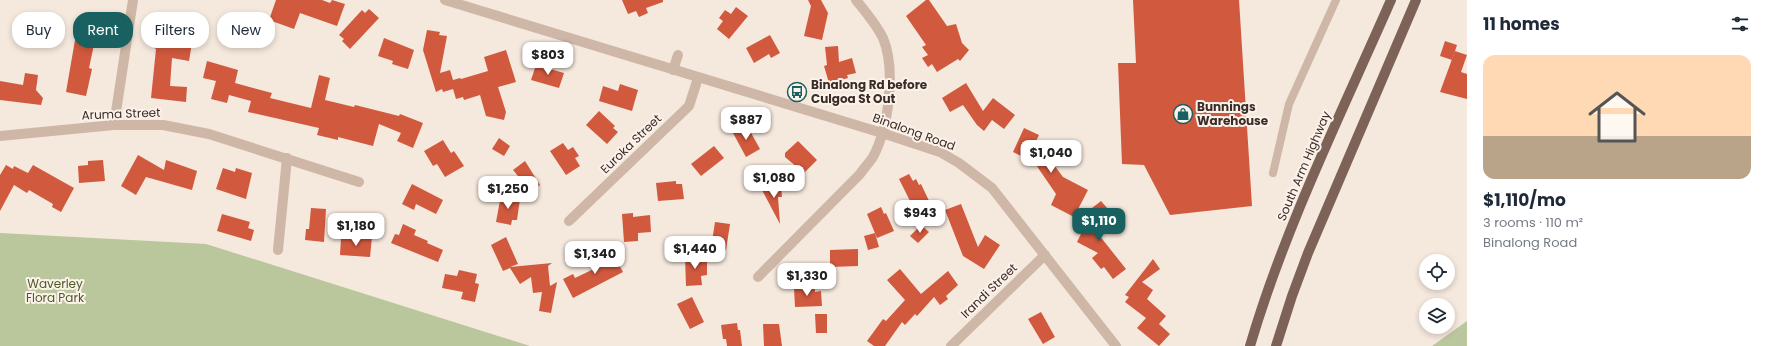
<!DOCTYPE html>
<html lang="en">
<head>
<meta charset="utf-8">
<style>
  body { margin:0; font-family:Poppins,sans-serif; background:#f6f6f7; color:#1f2937; height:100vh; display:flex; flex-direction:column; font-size:15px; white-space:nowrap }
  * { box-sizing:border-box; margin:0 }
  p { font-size:13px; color:#747a83 }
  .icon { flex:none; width:22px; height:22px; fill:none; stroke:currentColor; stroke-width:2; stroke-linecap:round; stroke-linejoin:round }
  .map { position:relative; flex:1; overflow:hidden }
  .panel { display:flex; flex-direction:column; background:#fff; width:300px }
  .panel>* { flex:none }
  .banner { position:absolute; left:12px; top:12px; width:380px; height:36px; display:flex; gap:8px }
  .tools { position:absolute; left:1419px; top:254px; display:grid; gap:8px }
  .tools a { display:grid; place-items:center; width:36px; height:36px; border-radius:50%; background:#fff; box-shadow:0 2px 6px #0003; font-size:20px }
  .price { position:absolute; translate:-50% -34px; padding:0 9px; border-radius:8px; background:#fff; color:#222; font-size:13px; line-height:26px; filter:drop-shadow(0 1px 2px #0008) }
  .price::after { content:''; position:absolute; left:50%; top:24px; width:12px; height:9px; margin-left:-6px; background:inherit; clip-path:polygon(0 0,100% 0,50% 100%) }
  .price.active { background:#196060; color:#fff }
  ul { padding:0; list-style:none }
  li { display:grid; align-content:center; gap:8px; height:212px; padding:0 16px }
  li+li { border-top:1px solid #e0e1e3 }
  li span { display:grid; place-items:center; height:124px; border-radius:12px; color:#555 }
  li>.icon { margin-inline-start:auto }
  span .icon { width:72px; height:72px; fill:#fffc; stroke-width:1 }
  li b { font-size:17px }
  h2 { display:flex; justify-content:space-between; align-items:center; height:48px; padding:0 16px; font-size:17px }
  .pill { padding:0 14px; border-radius:16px; background:#fff; box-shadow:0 2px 6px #0003; font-size:14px; line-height:36px }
  .pill.active { background:#196060; color:#fff }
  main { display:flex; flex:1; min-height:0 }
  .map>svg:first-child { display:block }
</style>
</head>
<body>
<main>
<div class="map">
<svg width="1467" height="346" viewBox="0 0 1467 346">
  <rect width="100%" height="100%" fill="#f5e8dd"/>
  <g fill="#bac69b">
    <path d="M0 233 206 244 530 346H0Z"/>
    <path d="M1467 321V346H1432Z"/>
  </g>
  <g fill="#d1593e">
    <path d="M276 0H322L330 3 332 0 345 4 337 26 300 13 294 29 269 20Z"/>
    <path d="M622 0H663V2L646 8 648 13 639 17 636 11 628 14Z"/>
    <path d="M808 0H821L828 13 822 40 804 36 811 6Z"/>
    <path d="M926 0H929L947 26 956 24 962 43 969 50 960 61 958 59 937 72 932 64 928 67 922 58 928 55 922 47 926 45 906 16Z"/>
    <path d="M1133 0H1239L1252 206 1170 215 1144 165 1122 164 1118 63H1136Z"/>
    <path d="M736 7 748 16 729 39 717 29 723 21 719 18 725 10 731 14Z"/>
    <path d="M369 9 379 18 350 49 342 41 344 39 339 35 362 10 365 13Z"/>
    <path d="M79 17 99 21 89 68 92 69 86 96 66 92Z"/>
    <path d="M427 30 440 32 439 35 447 36 440 73 450 70 453 80 460 78 461 79 488 71 484 57 506 50 516 82 498 87 506 112 504 120 486 116 480 95 464 100 463 97 456 99 453 89 443 92 442 89 436 92 423 50Z"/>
    <path d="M158 31 178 35 176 40 192 43 189 61 172 58 170 86 187 87 186 102 151 98 156 49 154 48Z"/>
    <path d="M770 35 780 53 771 58 769 54 754 63 746 48Z"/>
    <path d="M384 38 414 50 408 69 392 64 393 61 378 56Z"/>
    <path d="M1445 41 1457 45 1452 60 1440 56Z"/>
    <path d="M838 46 839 62 852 58 856 73 847 75 848 78 829 83 824 66 827 65 825 47Z"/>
    <path d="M1455 51 1467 55 1461 72 1467 74V99L1440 92Z"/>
    <path d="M207 61 238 70 235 83 272 93 270 98 311 108 319 75 330 78 325 100 354 107 355 105 399 116 400 114 423 123 413 148 397 141 401 133 379 124 373 146 338 137V140L317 135 319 128 248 112 251 101 229 95 227 103 211 99 216 81 203 78Z"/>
    <path d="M536 65 564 73 559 88 531 80Z"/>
    <path d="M25 73 38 75 36 90 43 98 41 105 0 100V81L23 85Z"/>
    <path d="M966 83 983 111 993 98 1015 115 1004 129 992 120 984 131 977 125 963 105 950 112 942 98Z"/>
    <path d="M620 84 638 90 632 111 599 101 603 86 618 91Z"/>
    <path d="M599 111 615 126 613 128 618 132 607 144 586 125Z"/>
    <path d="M745 126 748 132 750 131 760 149 746 157 733 133Z"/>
    <path d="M1024 128 1039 135 1036 141 1063 177 1088 190 1074 217 1051 205 1056 194 1034 162 1013 152Z"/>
    <path d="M499 138 510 146 504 156 492 149Z"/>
    <path d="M443 140 451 153 454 151 464 166 445 177 437 164 433 166 424 151Z"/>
    <path d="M798 141 817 160 804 173 785 157V153Z"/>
    <path d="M563 143 568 150 573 147 579 156 575 158 580 166 566 175 550 151Z"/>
    <path d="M714 146 724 158 701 176 691 164Z"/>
    <path d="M138 155 164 170 166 160 197 171 192 190 146 177 136 195 121 186Z"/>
    <path d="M103 160 105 181 79 183 78 166 88 165V161Z"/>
    <path d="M525 161 540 185 528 194 516 178 518 176 513 170Z"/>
    <path d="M6 165 13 169 14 166 28 173 33 165 74 188 61 212 52 207 53 204 29 190 27 193 14 185 0 211V175Z"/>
    <path d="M223 168 235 172 236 168 252 173 246 199 216 189Z"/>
    <path d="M909 174 913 181 916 179 919 185 921 184 930 203 915 211 899 179Z"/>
    <path d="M676 181V184H682L684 199 658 201 656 183Z"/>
    <path d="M412 184 443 200 436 214 416 204 414 210 402 204Z"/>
    <path d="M781 186 782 197H778L780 224 761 188Z"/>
    <path d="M501 195 520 199 517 220H512L511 225 496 222Z"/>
    <path d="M1101 201 1108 209 1094 220 1105 225 1099 235 1126 269 1113 279 1104 267 1101 269 1092 258 1098 253 1077 242 1086 224 1078 219Z"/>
    <path d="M961 204 978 247 985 235 1000 245 984 269 963 256 945 210Z"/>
    <path d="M881 207 884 214 886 213 894 231 877 238 867 214Z"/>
    <path d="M311 208 326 209 324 242 305 240 306 229H309Z"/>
    <path d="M633 213V217L650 215 651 232 638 233V241L624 242 622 214Z"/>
    <path d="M222 214 250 222 248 228 254 230 251 241 217 231Z"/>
    <path d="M715 222 730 224 726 250 711 248Z"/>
    <path d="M403 224 416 230 414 235 428 241 427 243 443 250 438 262 391 243 395 234 399 235Z"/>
    <path d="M921 225 929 232 918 243 910 236Z"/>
    <path d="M875 233 879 247 868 250 864 236Z"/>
    <path d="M359 236 372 237 370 257 340 255 341 238 359 239Z"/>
    <path d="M506 237 518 264 510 267 552 263 548 266 550 286 557 282 551 313 539 311 542 292 533 293 531 277 520 284 510 268 503 271 491 245Z"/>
    <path d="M610 248 623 272 573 298 563 279 573 274 575 278 602 265 597 256Z"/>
    <path d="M858 249V266L830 267V250Z"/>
    <path d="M685 257H707V275L701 276 702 285 686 286Z"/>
    <path d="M1153 259 1160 269 1142 282 1153 290 1147 299 1166 316 1159 324 1170 334 1159 346 1137 328 1146 318 1125 302 1129 297 1125 295Z"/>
    <path d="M900 269 921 294 948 271 958 285 946 296 948 299 940 305 934 297 917 316 915 314 905 325 902 322 885 346H874L867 341 883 319 886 321 905 300 887 280Z"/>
    <path d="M459 270 477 274 475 283 479 284 475 302 461 299 463 292 442 288 445 274 457 276Z"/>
    <path d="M815 287V292L821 291 822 306 795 307 794 288Z"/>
    <path d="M692 297 704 322 690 329 677 304Z"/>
    <path d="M1041 312 1055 337 1043 344 1028 319Z"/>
    <path d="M815 314H827V333H816Z"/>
    <path d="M737 323 738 330H740L742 346H727L726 339H723L721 325Z"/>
    <path d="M763 324H779L782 346H764Z"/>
  </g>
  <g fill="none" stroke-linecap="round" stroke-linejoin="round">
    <path stroke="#ceb7a7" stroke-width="8" d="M1273 173 1289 104 1336 0"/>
    <g stroke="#ceb7a7" stroke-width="10">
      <path d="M445 0 882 133 940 152 959 163 992 188 1116 346"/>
      <path d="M673 70 678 55"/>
      <path d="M114 125 133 0"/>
      <path d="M0 136 114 125H163L209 134 359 182"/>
      <path d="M569 221 689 106 698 78"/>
      <path d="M278 250 287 158"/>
      <path d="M758 277 860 174C864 168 869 163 873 157 889 127 896 69 883 38 876 24 866 12 856 0"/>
      <path d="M951 346 1045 255"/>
    </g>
    <g stroke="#7d6258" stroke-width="10">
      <path d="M1250 346C1285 227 1341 114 1391 0"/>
      <path d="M1276 346 1292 296 1308 253 1416 0"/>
    </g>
  </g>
  <defs>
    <symbol id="bus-ring" viewBox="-11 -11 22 22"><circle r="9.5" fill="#fcf2ea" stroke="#196060" stroke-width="1.5"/><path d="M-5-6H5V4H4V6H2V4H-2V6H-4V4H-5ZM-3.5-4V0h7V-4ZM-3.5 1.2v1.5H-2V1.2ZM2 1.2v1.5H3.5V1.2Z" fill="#196060"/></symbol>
    <symbol id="shop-ring" viewBox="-11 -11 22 22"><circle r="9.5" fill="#fcf2ea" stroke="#196060" stroke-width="1.5"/><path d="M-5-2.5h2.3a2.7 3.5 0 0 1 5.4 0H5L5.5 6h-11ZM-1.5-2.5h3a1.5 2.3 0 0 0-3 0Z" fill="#196060"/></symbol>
  </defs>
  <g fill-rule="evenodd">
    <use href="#bus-ring" x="786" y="81" width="22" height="22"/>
    <use href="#shop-ring" x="1172" y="103" width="22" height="22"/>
  </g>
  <g text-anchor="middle" stroke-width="4" stroke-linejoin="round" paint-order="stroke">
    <g font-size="12" font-weight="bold" fill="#3a2d28" stroke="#fcf2ea" text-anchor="start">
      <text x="811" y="89">Binalong Rd before<tspan x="811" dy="14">Culgoa St Out</tspan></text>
      <text x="1197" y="111">Bunnings<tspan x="1197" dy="14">Warehouse</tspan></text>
    </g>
    <g font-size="12" fill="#3a2d28" stroke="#fcf2ea">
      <text transform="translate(121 114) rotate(-2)" y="4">Aruma Street</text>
      <text transform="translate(914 132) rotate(20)" y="4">Binalong Road</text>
      <text transform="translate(631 144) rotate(-44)" y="4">Euroka Street</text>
      <text transform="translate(1304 166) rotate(-67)" y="4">South Arm Highway</text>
      <text transform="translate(989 291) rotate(-44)" y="4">Irandi Street</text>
    </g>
    <g font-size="12" fill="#4c5b29" stroke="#fcf2ea">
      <text x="55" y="288">Waverley<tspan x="55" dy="14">Flora Park</tspan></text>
    </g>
  </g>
</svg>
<div class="tools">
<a><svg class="icon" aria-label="locate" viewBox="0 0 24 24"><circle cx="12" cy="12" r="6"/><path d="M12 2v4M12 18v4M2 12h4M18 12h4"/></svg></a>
<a><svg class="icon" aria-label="layers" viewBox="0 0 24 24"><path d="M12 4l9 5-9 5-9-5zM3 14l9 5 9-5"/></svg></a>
</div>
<b class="price" style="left:548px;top:76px">$803</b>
<b class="price" style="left:746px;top:141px">$887</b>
<b class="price" style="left:1051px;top:174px">$1,040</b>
<b class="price" style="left:774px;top:199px">$1,080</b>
<b class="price" style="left:508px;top:210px">$1,250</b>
<b class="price" style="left:920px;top:234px">$943</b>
<b class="price active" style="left:1099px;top:242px">$1,110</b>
<b class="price" style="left:356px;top:247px">$1,180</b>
<b class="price" style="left:695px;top:270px">$1,440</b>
<b class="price" style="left:595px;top:275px">$1,340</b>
<b class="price" style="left:807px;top:297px">$1,330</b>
<div class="banner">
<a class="pill">Buy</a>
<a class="pill active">Rent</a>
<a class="pill">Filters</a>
<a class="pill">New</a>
</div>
</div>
<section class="panel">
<h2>11 homes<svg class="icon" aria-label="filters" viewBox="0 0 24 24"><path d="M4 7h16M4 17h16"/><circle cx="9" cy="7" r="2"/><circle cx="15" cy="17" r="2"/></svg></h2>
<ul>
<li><span style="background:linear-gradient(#ffd9b3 65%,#b9a48a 0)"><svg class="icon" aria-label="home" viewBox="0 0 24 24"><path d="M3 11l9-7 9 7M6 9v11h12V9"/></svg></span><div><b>$1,110/mo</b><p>3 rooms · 110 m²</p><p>Binalong Road</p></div></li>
</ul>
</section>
</main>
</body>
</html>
